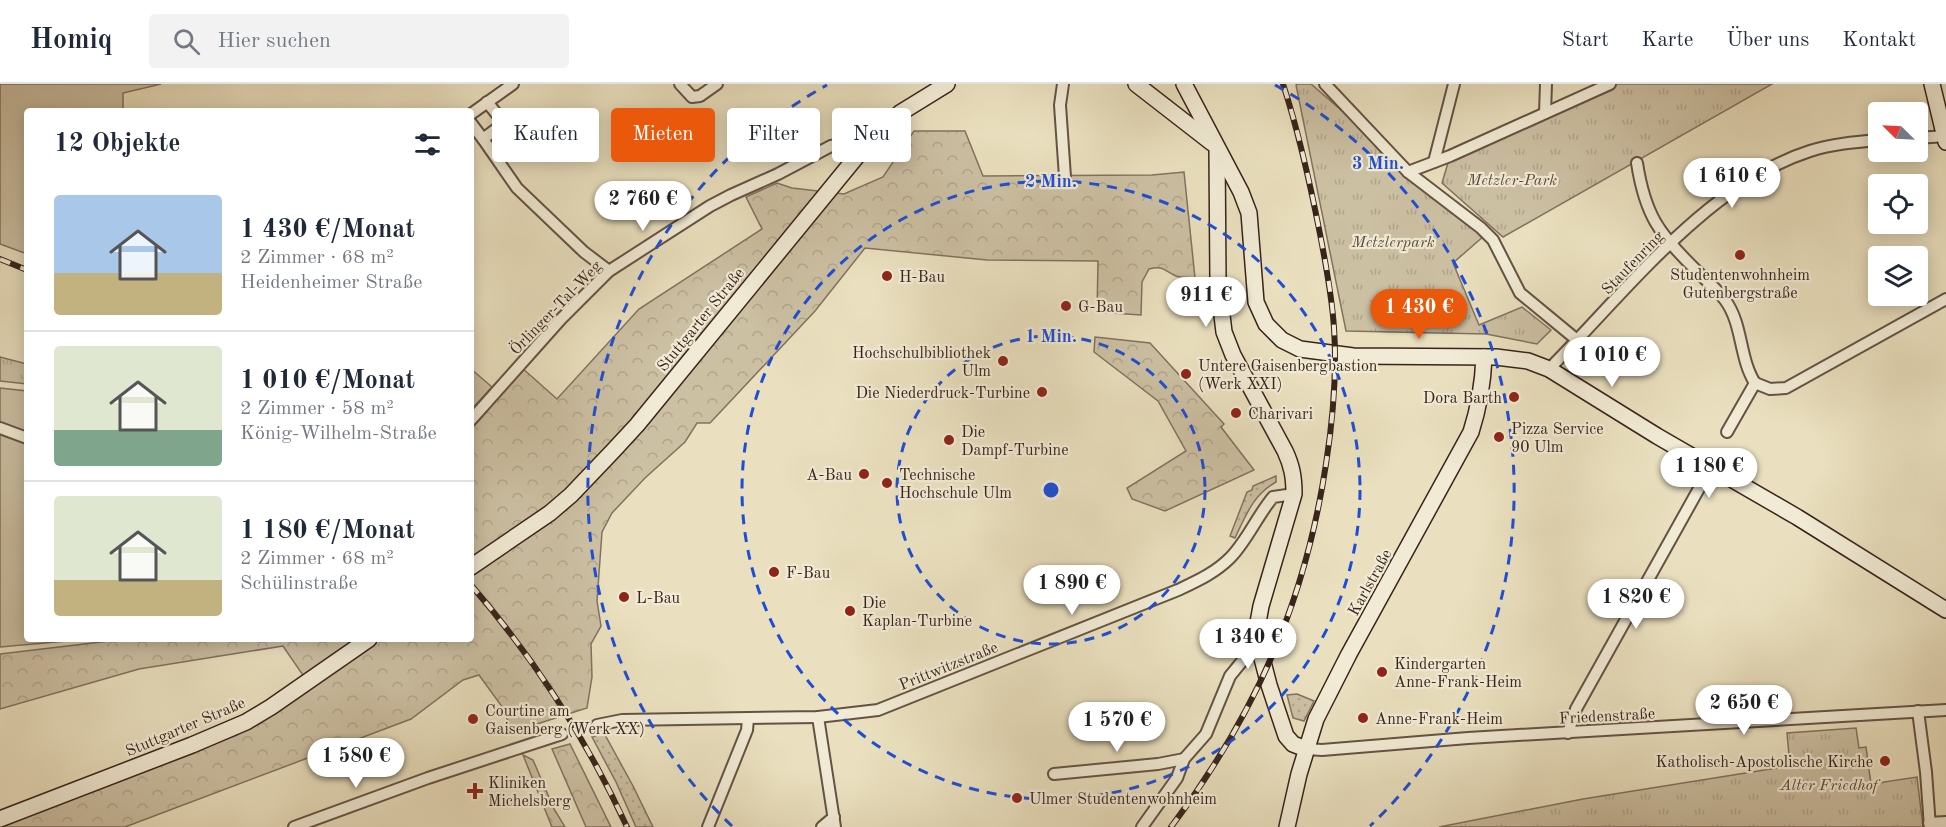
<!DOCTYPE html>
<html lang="de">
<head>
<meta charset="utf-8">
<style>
  body { margin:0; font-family:"Old Standard TT",serif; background:#f2f2f3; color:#1f2937; height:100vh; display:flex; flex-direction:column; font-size:22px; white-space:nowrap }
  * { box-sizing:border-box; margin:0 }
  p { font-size:20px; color:#747a83 }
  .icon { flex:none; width:33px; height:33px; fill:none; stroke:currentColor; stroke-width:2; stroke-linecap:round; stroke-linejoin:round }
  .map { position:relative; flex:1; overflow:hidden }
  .side { position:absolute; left:24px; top:24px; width:450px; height:534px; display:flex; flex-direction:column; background:#fff; border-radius:6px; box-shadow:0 3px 15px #0003 }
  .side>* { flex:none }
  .top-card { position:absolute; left:492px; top:24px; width:570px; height:54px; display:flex; gap:12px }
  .needle { width:39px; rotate:294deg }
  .controls { position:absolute; left:1868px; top:18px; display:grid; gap:12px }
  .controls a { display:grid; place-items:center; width:60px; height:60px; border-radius:6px; background:#fff; box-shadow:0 3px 15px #0003; font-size:30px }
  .price { position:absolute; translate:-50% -51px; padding:0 14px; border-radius:21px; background:#fff; color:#222; font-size:20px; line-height:39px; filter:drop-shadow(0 2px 3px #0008) }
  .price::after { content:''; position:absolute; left:50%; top:36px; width:18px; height:14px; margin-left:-9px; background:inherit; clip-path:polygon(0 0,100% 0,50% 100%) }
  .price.current { background:#ea580c; color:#fff }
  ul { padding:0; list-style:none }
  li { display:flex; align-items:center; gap:18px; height:150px; padding:0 30px }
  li+li { border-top:2px solid #e0e1e3 }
  li span { display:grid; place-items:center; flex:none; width:168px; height:120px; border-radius:6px; color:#555 }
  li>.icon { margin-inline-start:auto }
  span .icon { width:72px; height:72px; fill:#fffc; stroke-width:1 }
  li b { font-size:26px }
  h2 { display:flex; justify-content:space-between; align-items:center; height:72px; padding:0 30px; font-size:26px }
  .chip { padding:0 21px; border-radius:6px; background:#fff; box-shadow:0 3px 15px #0003; font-size:21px; line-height:54px }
  .chip.current { background:#ea580c; color:#fff }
  header { display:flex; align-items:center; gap:36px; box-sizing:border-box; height:84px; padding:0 30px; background:#fff; border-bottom:2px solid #e0e1e3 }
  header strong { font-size:28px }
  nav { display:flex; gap:33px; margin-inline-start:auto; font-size:21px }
  .search { width:420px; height:54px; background:#f2f2f3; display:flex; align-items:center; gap:15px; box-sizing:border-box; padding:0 21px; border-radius:6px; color:#747a83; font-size:22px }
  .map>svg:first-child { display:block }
</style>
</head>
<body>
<header>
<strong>Homiq</strong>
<div class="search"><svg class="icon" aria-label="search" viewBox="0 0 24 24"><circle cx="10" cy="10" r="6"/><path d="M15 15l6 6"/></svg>Hier suchen</div>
<nav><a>Start</a><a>Karte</a><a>Über uns</a><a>Kontakt</a></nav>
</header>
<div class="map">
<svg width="1946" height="743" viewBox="0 0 1946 743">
  <defs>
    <pattern id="grass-dots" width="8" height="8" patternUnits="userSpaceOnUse" patternTransform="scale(1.5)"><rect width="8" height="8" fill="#ccc0a3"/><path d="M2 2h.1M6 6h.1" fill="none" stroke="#b0a58c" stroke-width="1.8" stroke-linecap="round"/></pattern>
    <pattern id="forest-crowns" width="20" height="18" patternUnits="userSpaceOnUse" patternTransform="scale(1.5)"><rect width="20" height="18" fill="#ccc0a3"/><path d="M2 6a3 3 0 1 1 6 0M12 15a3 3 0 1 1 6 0" fill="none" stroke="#b0a58c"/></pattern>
    <pattern id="park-tufts" width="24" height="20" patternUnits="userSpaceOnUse" patternTransform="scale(1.5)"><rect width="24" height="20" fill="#ccc0a3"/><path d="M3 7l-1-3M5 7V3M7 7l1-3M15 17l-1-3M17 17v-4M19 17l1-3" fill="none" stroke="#b0a58c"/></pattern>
  </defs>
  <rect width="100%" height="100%" fill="#eae0bf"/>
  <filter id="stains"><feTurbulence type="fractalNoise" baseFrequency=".00333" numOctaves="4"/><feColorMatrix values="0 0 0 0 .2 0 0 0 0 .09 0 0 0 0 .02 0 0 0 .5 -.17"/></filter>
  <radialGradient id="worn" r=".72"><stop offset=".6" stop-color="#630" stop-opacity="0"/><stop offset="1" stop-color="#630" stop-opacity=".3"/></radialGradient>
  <g fill="url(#grass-dots)" stroke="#82725f" stroke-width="1.5">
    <path d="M1276 392V398C1253 411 1246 431 1235 454L1230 452 1247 408 1252 406 1253 402Z"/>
    <path d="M1297 610 1314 617 1304 637 1293 634 1287 611Z"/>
    <path d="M604 649 633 702 653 743H636L616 698 592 653Z"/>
  </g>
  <g fill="url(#forest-crowns)" stroke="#82725f" stroke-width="1.5">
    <path d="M914 47H965L983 92 1152 91 1184 88 1195 194C1190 193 1181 194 1176 192 1164 187 1164 181 1149 185L1142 198 1141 231 1097 228 1098 177 987 176 865 164 815 227 710 339H697L685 358 645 394 612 429 602 448 597 517 601 542 591 560 592 593 587 624 512 648 503 624 479 591 463 596 411 635 125 743H0L37 728 112 693 237 651 307 597 283 562 139 585 0 625V570L126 555H471V340L521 283 557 315 639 225 762 145 746 113 777 99 792 104 844 110 883 93Z"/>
    <path d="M1095 253 1150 259 1224 340 1221 343 1254 386 1165 427 1132 415 1127 404 1186 367 1158 317 1094 268Z"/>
    <path d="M570 660 611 743H586L552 665Z"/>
    <path d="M523 671 533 676 554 725 565 743H552Z"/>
  </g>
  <g fill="url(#park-tufts)" stroke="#82725f" stroke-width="1.5">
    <path d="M1298 0H1311L1485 151 1453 179 1479 241 1522 223 1551 246 1537 260 1486 250 1346 247 1296 1Z"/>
    <path d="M1610 0H1772L1503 153 1442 99 1450 72Z"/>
    <path d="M0 273 27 280V300L0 297Z"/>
    <path d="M1856 644 1859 664 1866 663 1871 700 1917 693 1923 743H1439L1583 715 1790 682 1787 649Z"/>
  </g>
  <g fill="#ccc0a3" stroke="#82725f" stroke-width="1.5">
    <path d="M0 0H161L123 9V27H27V170L0 160Z"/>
    <path d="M471 285 492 303 471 326Z"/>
    <path d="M0 304 27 307V555H89L0 563Z"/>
  </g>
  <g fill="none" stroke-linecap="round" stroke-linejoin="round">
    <defs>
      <g id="street">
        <path d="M680 0 692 13 700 12 717 0"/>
        <path d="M1063 0 1060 21 1065 93"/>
        <path d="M1325 0 1408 88 1481 144 1493 156 1520 209 1577 256"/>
        <path d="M1545 29 1546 0"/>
        <path d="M471 30 513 0"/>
        <path d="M471 39 483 55 504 39 487 18"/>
        <path d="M1917 54 1946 52"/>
        <path d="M483 55 517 104 584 168 609 187"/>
        <path d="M1434 78 1454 0"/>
        <path d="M1637 79C1645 131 1659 150 1696 186 1705 196 1717 205 1725 216 1743 240 1739 274 1755 299"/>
        <path d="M1408 88 1450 72 1610 0"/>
        <path d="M1549 285C1624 210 1707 100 1810 67 1832 60 1855 58 1878 56"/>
        <path d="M1755 299 1770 305 1786 304 1946 215"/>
        <path d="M471 336 561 235 609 187 710 122 731 111 778 90 831 62 853 58 867 60"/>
        <path d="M0 344 27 354"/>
        <path d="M1727 348 1755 299"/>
        <path d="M1918 627 1926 688 1930 743"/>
        <path d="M818 633 835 743"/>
        <path d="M597 641 622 636 818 633 878 626 1178 506C1197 497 1215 489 1230 474 1247 457 1257 432 1273 413L1294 410"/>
        <path d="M1568 649 1576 625 1711 383"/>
        <path d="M1306 665 1322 666 1468 654 1946 626"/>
        <path d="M1054 690 1158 680 1184 675"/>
        <path d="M1929 739 1946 738"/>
        <path d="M294 743 428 694 562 650"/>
        <path d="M708 743 747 646 748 635"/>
        <path d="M822 743 834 733"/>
        <path d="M1142 743 1177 694 1184 675 1206 650 1230 592 1248 570 1259 563"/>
      </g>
      <g id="secondary">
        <path d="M1136 0 1212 59"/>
        <path d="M1184 0 1241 108 1249 129 1256 218 1266 240 1282 256 1300 265 1353 272 1496 273 1528 277 1549 285 1657 352 1797 433 1946 526"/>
        <path d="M1932 0 1946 58"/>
        <path d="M1217 64 1218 198 1224 248 1233 271 1285 367C1292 382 1294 393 1294 410L1261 522 1257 544 1259 563 1269 601 1286 652 1293 660 1306 665"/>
        <path d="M471 483 550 429 571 411 613 367 637 341 867 60 900 29 947 0"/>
        <path d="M0 735 192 661 246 638 271 623 369 555"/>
        <path d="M1287 743 1299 690 1316 635 1349 570 1471 348C1479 323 1483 299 1484 273"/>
      </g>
    </defs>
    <use href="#street" stroke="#645344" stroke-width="14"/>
    <use href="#secondary" stroke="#38241b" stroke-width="18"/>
    <use href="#street" stroke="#f1ebd5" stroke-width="10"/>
    <use href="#secondary" stroke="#f1ebd5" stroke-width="15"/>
    <defs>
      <g id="rail">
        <path d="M0 175 27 186"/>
        <path d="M471 501C533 573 587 656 627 743"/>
        <path d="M1171 743C1255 631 1305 519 1326 380 1333 335 1337 289 1334 244 1332 212 1326 181 1320 150 1310 99 1299 49 1283 0"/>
      </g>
    </defs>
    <use href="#rail" stroke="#38241b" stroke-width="6"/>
    <use href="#rail" stroke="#f1ebd5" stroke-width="4" stroke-dasharray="11" stroke-linecap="butt"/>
  </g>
  <g fill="none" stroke="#1d4ed8" stroke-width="3" stroke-dasharray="10 8">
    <circle cx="1051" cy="406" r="154"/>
    <circle cx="1051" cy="406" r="309"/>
    <path d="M732 742A463 463 0 0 1 827 1M1275 1A463 463 0 0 1 1370 742"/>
  </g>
  <g fill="#8f2418" stroke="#f1ebd5" stroke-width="2">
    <circle cx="1740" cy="171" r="6"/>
    <circle cx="887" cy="192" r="6"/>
    <circle cx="1066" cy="222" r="6"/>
    <circle cx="1003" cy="277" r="6"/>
    <circle cx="1186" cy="290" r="6"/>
    <circle cx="1042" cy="308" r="6"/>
    <circle cx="1514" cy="313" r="6"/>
    <circle cx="1236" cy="329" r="6"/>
    <circle cx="1499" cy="353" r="6"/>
    <circle cx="949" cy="356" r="6"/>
    <circle cx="864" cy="390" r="6"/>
    <circle cx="887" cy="399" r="6"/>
    <circle cx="774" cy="488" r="6"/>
    <circle cx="624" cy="513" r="6"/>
    <circle cx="850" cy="527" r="6"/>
    <circle cx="1382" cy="588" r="6"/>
    <circle cx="1363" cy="634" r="6"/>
    <circle cx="473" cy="635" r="6"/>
    <circle cx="1885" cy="677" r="6"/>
    <path d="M472 698h6v6h6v6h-6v6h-6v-6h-6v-6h6z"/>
    <circle cx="1017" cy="714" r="6"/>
  </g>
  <g text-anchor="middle" stroke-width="4.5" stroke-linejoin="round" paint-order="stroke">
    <g font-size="16" font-style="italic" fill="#5d4b3d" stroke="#f1ebd5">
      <text x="1512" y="101">Metzler-Park</text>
      <text x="1393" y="163">Metzlerpark</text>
      <text x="1829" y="706">Alter Friedhof</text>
    </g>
    <g font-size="16" fill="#38241b" stroke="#f1ebd5">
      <text transform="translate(1632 178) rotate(-46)" y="6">Staufenring</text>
      <text transform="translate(555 223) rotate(-46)" y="6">Örlinger-Tal-Weg</text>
      <text transform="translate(700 235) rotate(-51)" y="6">Stuttgarter Straße</text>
      <text transform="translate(1369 498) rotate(-61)" y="6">Karlstraße</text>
      <text transform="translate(948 581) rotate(-22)" y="6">Prittwitzstraße</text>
      <text transform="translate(1607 631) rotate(-3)" y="6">Friedenstraße</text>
      <text transform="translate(185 642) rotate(-23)" y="6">Stuttgarter Straße</text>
    </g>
    <g font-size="16" fill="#38241b" stroke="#f1ebd5" text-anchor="start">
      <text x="1740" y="196" text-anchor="middle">Studentenwohnheim<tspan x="1740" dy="18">Gutenbergstraße</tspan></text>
      <text x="899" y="198">H-Bau</text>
      <text x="1078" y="228">G-Bau</text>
      <text x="991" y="274" text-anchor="end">Hochschulbibliothek<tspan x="991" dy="18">Ulm</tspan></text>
      <text x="1198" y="287">Untere Gaisenbergbastion<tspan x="1198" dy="18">(Werk XXI)</tspan></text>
      <text x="1030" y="314" text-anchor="end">Die Niederdruck-Turbine</text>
      <text x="1502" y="319" text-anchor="end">Dora Barth</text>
      <text x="1248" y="335">Charivari</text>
      <text x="1511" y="350">Pizza Service<tspan x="1511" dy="18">90 Ulm</tspan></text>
      <text x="961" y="353">Die<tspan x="961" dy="18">Dampf-Turbine</tspan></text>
      <text x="852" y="396" text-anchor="end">A-Bau</text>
      <text x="899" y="396">Technische<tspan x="899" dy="18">Hochschule Ulm</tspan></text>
      <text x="786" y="494">F-Bau</text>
      <text x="636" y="519">L-Bau</text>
      <text x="862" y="524">Die<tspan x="862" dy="18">Kaplan-Turbine</tspan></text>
      <text x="1394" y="585">Kindergarten<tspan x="1394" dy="18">Anne-Frank-Heim</tspan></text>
      <text x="485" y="632">Courtine am<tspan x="485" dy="18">Gaisenberg (Werk XX)</tspan></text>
      <text x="1375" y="640">Anne-Frank-Heim</text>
      <text x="1873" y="683" text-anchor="end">Katholisch-Apostolische Kirche</text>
      <text x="488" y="704">Kliniken<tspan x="488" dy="18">Michelsberg</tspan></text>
      <text x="1029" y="720">Ulmer Studentenwohnheim</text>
    </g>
  </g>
  <circle cx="1051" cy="406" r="9" fill="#1d4ed8" stroke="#f1ebd5" stroke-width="3"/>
  <g font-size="18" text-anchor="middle" font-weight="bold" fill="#1d4ed8" stroke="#f1ebd5" stroke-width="4.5" stroke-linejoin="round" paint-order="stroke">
    <text x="1378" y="85">3 Min.</text>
    <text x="1051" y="103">2 Min.</text>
    <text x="1051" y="258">1 Min.</text>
  </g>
  <rect width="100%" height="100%" filter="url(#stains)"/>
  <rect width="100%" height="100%" fill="url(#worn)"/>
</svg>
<div class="controls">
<a><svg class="needle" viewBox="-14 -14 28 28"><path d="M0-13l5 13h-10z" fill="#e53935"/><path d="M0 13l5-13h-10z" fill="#747a83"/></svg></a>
<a><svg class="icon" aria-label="locate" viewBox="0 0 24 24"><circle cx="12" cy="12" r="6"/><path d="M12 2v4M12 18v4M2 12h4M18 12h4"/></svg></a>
<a><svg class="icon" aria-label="layers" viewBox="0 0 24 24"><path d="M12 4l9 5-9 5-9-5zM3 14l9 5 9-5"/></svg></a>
</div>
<b class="price" style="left:1732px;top:125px">1 610 €</b>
<b class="price" style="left:643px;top:148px">2 760 €</b>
<b class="price" style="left:1206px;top:244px">911 €</b>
<b class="price current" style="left:1419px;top:256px">1 430 €</b>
<b class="price" style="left:1612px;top:304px">1 010 €</b>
<b class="price" style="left:1709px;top:415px">1 180 €</b>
<b class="price" style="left:1072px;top:532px">1 890 €</b>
<b class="price" style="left:1636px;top:546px">1 820 €</b>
<b class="price" style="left:1248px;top:586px">1 340 €</b>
<b class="price" style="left:1744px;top:652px">2 650 €</b>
<b class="price" style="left:1117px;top:669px">1 570 €</b>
<b class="price" style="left:356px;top:705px">1 580 €</b>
<div class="top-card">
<a class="chip">Kaufen</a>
<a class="chip current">Mieten</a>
<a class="chip">Filter</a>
<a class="chip">Neu</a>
</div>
<section class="side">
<h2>12 Objekte<svg class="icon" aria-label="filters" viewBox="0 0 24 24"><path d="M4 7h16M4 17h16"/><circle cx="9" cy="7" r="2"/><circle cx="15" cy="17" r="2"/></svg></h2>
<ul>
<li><span style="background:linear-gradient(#a9c7e8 65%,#c2b280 0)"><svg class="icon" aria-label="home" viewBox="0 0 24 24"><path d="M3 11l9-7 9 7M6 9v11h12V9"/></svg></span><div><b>1 430 €/Monat</b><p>2 Zimmer · 68 m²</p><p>Heidenheimer Straße</p></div></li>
<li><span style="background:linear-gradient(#dfe7d0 70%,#7fa58c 0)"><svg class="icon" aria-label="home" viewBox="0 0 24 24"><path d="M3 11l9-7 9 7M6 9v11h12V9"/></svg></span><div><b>1 010 €/Monat</b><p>2 Zimmer · 58 m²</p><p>König-Wilhelm-Straße</p></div></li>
<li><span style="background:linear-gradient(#dfe7d0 70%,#c2b280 0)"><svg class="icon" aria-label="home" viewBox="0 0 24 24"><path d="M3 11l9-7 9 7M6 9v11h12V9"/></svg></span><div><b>1 180 €/Monat</b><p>2 Zimmer · 68 m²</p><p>Schülinstraße</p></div></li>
</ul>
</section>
</div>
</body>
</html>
